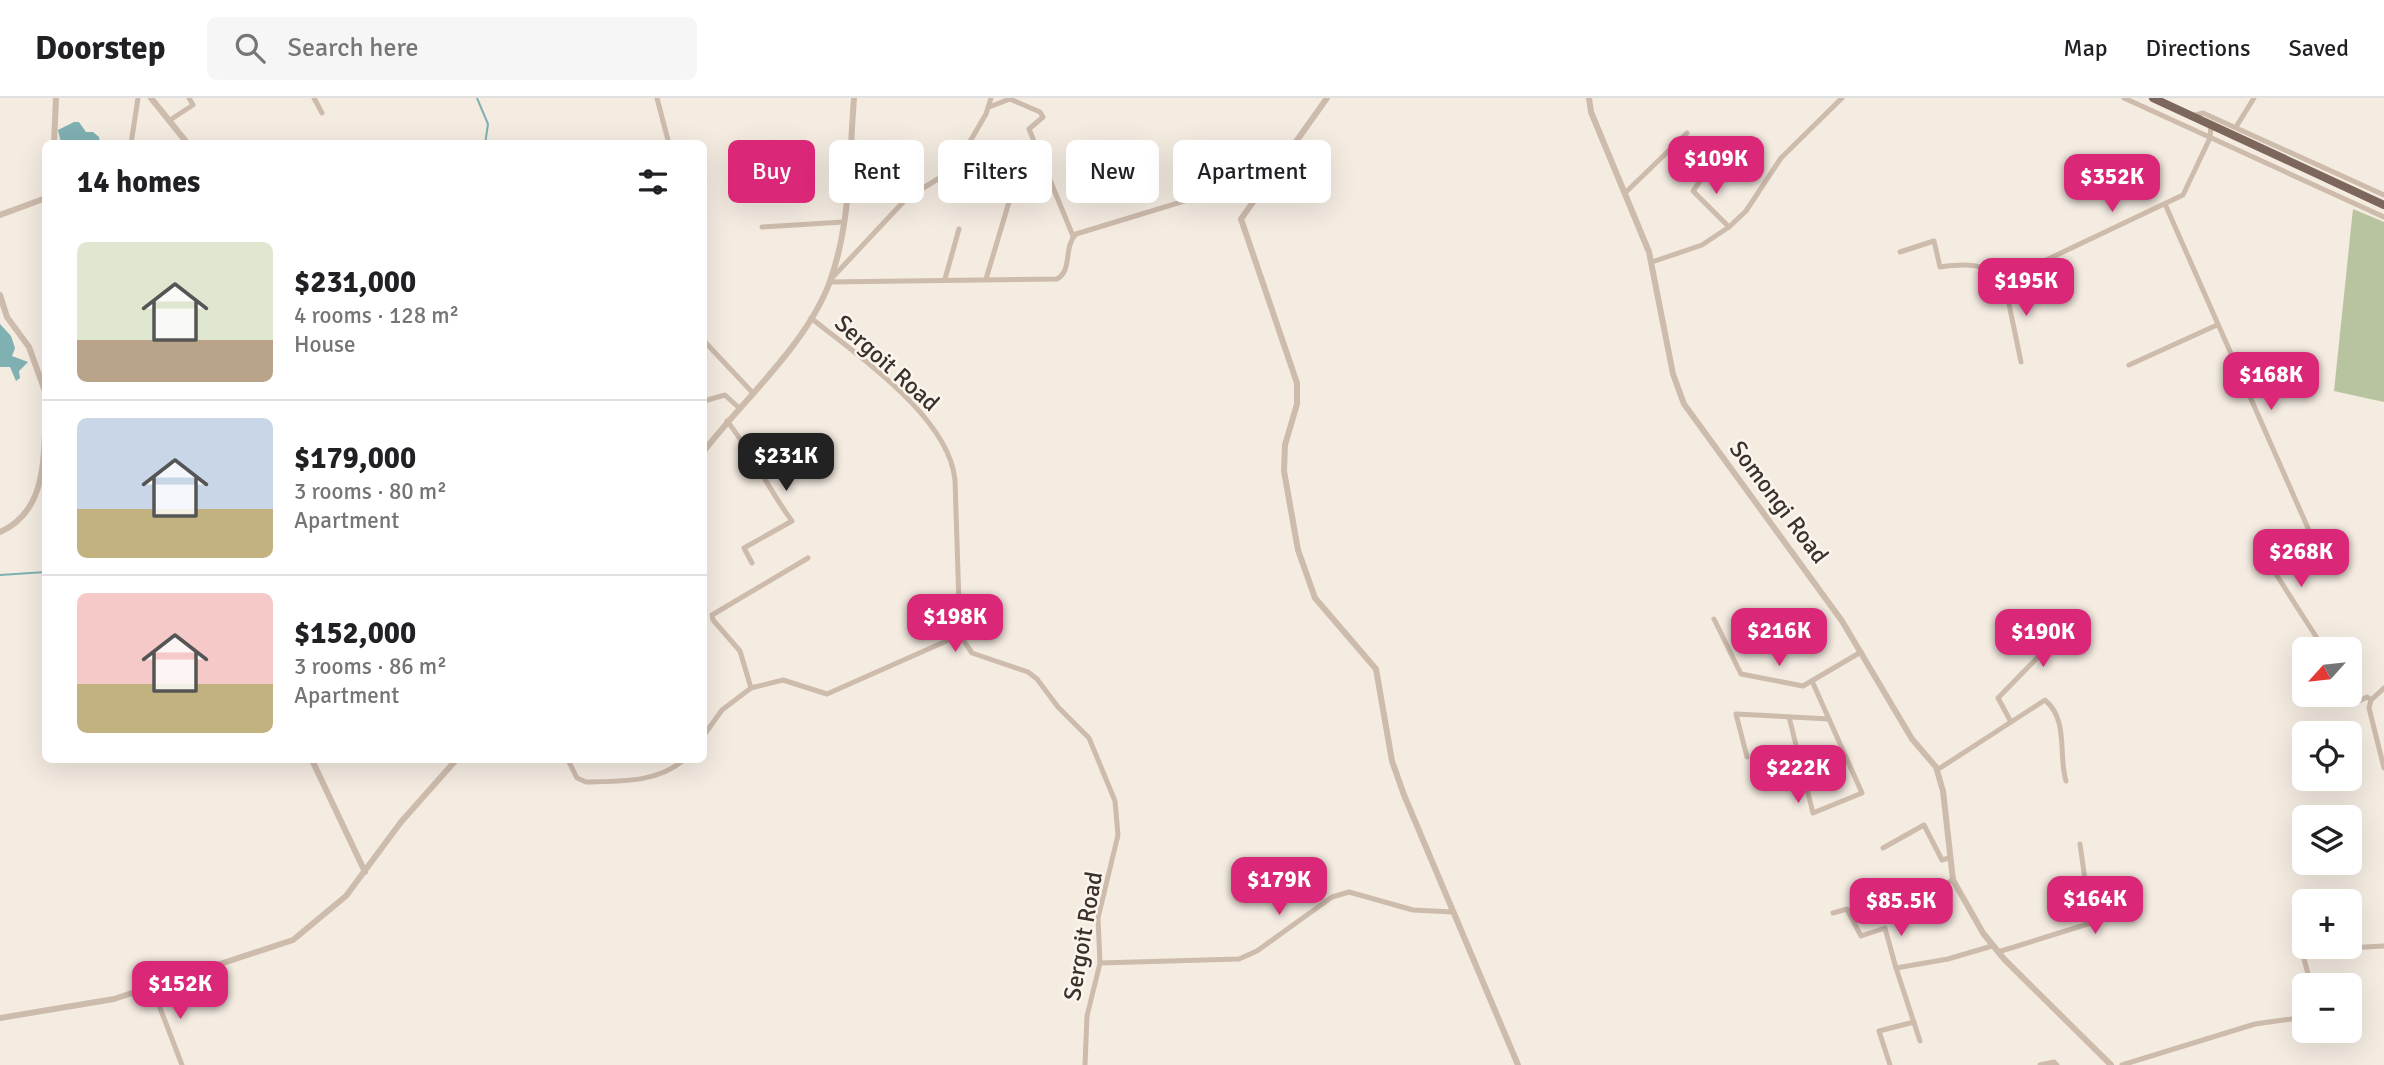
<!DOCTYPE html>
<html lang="en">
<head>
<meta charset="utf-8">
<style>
  body { margin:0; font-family:Signika,sans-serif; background:#f6f6f6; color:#202124; height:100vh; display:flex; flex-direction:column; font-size:26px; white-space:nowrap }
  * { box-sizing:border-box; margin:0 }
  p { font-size:23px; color:#757577 }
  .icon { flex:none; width:38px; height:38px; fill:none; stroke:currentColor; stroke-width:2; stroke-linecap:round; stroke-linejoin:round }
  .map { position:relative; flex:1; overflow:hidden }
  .sheet { position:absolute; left:42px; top:42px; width:665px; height:623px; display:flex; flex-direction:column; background:#fff; border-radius:10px; box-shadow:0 7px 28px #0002 }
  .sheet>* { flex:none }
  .guide { position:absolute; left:728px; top:42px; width:665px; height:63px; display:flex; gap:14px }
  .needle { width:46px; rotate:243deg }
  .controls { position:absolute; left:2292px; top:539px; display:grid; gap:14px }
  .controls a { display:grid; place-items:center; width:70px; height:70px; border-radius:10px; background:#fff; box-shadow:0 7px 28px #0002; font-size:35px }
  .price { position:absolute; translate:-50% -60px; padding:0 16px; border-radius:14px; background:#db2777; color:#fff; font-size:23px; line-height:46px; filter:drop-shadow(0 2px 4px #0008) }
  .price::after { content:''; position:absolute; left:50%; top:42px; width:21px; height:16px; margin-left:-10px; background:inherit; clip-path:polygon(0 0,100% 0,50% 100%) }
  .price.active { background:#222; color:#fff }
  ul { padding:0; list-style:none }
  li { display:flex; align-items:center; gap:21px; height:175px; padding:0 35px }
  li+li { border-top:2px solid #e0e0e0 }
  li span { display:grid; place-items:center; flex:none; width:196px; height:140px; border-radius:10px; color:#555 }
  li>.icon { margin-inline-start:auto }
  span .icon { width:84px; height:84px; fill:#fffc; stroke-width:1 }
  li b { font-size:30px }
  h2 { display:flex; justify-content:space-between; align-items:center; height:84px; padding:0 35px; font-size:30px }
  .chip { padding:0 24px; border-radius:10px; background:#fff; box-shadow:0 7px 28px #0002; font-size:24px; line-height:63px }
  .chip.active { background:#db2777; color:#fff }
  header { display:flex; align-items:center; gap:42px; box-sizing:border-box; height:98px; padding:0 35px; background:#fff; border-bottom:2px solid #e0e0e0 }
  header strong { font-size:33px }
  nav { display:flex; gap:38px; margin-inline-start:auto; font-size:24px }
  .search { width:490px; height:63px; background:#f6f6f6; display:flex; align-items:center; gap:18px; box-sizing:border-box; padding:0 24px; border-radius:10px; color:#757577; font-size:26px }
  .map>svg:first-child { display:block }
</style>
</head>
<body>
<header>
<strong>Doorstep</strong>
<div class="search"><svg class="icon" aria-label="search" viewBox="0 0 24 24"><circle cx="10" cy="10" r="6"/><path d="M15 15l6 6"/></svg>Search here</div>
<nav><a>Map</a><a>Directions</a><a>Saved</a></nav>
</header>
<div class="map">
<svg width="2384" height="967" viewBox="0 0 2384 967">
  <rect width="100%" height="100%" fill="#f4ebe1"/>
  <path fill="#b8c4a0" d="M2353 111 2384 124V304L2334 293Z"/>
  <g fill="#7fb0b2">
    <path d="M74 24H79L86 34H93L99 39 100 45H61L58 32Z"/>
    <path d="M0 226 11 238 15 250 12 258 28 264 19 273 20 280 16 283 10 269H0Z"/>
  </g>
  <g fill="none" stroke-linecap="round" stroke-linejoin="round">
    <g stroke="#7fb0b2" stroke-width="2">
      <path d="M477 0 488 26 485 46"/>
      <path d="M0 477 46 474"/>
    </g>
    <g stroke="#cdbbac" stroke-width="5">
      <path d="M314 0 322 15"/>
      <path d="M657 0 669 46"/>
      <path d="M2124 0 2384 119"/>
      <path d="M989 9 1010 1 1040 14 1043 19 1029 31 1073 138"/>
      <path d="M2192 18 2203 15 2384 97"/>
      <path d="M170 22 193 7 189 0"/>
      <path d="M2236 29 2254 0"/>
      <path d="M131 46 138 0"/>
      <path d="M1713 65 1693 93 1729 129"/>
      <path d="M1625 95 1687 35"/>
      <path d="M2165 106 2315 446 2291 457 2256 445"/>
      <path d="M762 129 843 124"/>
      <path d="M1900 154 1934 143 1940 169C1962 166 1988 164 2004 182L2021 264"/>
      <path d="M1652 164 1702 147 1729 129 1746 113 1781 60 1842 0"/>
      <path d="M831 181 907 100 954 71 986 16 991 0"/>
      <path d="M945 181 959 131"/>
      <path d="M986 181 1009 104 1019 89 1044 67"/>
      <path d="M2004 182 2183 97 2210 40 2211 27"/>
      <path d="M829 184 1057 181C1073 172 1063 149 1076 136L1273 76"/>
      <path d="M811 220C858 258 949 319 955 382L960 537 972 555 1028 574 1037 581 1058 609 1089 640 1115 703 1118 737 1098 820 1100 865 1087 918 1085 967"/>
      <path d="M704 243 752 294"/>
      <path d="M2129 267 2217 227"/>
      <path d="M704 303 725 297 738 309"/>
      <path d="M727 323C752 354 768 391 792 423L744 450 752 465"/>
      <path d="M2256 445 2324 551"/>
      <path d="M1714 521 1741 576 1803 588 1861 554"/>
      <path d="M751 590 740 553 713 522 712 517 808 460"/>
      <path d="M2384 590 2371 602 2369 610 2384 670"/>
      <path d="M2350 593 2357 604 2367 599 2371 602"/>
      <path d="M1789 619 1813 715 1862 695 1812 583"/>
      <path d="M2011 624 1998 600 2076 520"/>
      <path d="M704 637 722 612 751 590 783 582 827 596 960 537"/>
      <path d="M1747 659 1736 616 1829 621"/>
      <path d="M568 662 577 680 586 684C621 683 656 685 684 662"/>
      <path d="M1937 672 2045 602C2069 622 2058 657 2066 683"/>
      <path d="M1804 674 1846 660"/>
      <path d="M1883 750 1924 727 1942 762 1949 760"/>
      <path d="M1903 807 1953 782"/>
      <path d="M1833 815 1847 811 1861 838 1885 830 1896 870 1948 861 1992 848"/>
      <path d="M1998 854 2091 825 2080 746"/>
      <path d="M1100 865 1239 861 1257 853 1332 799 1349 794 1413 812 1453 814"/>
      <path d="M1896 870 1920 943"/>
      <path d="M2311 887 2304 861 2308 852 2384 848"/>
      <path d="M152 889 182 967"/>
      <path d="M1890 967 1879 933 1914 924"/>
      <path d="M2040 967 2054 964 2057 967"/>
      <path d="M2122 967 2255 926 2305 919"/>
    </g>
    <g stroke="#cdbbac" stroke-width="6">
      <path d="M151 0 188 46"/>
      <path d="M1327 0 1241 121 1297 285V306L1285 347 1284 373 1298 452 1315 500 1376 571 1392 663 1404 697 1518 967"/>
      <path d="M1589 0 1591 14 1649 154 1673 276 1684 306 1842 523 1912 641 1936 669 1943 693 1953 782 1983 835 2004 861 2111 967"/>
      <path d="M54 46 56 0"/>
      <path d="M0 117 46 100"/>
      <path d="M0 197 7 219 29 249 46 296"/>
      <path d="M704 353C744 301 805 248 829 186 851 127 849 62 854 0"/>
      <path d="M0 434C47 413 43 361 46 318"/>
      <path d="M312 662 365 774"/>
      <path d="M0 920 114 901 293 842 346 798 401 724 456 662"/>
    </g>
    <path stroke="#7d675c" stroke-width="8" d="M2153 0 2384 107"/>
  </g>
  <g text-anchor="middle" stroke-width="5" stroke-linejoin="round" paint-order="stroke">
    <g font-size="24" fill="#3b302b" stroke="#fbf5ee">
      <text transform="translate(887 265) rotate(42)" y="8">Sergoit Road</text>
      <text transform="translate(1779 404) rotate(53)" y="8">Somongi Road</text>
      <text transform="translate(1083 838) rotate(-80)" y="8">Sergoit Road</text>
    </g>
  </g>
</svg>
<div class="controls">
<a><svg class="needle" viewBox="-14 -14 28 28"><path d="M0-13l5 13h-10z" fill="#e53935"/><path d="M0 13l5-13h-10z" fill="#757577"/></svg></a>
<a><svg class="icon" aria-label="locate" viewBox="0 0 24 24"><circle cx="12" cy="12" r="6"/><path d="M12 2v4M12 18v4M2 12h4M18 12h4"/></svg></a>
<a><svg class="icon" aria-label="layers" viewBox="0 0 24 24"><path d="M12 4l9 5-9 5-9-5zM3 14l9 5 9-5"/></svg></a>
<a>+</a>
<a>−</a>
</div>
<b class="price" style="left:1716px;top:98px">$109K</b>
<b class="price" style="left:2112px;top:116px">$352K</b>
<b class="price" style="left:2026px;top:220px">$195K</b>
<b class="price" style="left:2271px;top:314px">$168K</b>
<b class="price active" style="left:786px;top:395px">$231K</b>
<b class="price" style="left:2301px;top:491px">$268K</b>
<b class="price" style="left:955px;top:556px">$198K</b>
<b class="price" style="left:1779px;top:570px">$216K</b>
<b class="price" style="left:2043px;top:571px">$190K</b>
<b class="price" style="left:1798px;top:707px">$222K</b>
<b class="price" style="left:1279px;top:819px">$179K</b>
<b class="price" style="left:2095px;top:838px">$164K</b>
<b class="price" style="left:1901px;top:840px">$85.5K</b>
<b class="price" style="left:180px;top:923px">$152K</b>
<div class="guide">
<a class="chip active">Buy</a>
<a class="chip">Rent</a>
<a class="chip">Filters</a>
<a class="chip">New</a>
<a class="chip">Apartment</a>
</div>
<section class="sheet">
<h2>14 homes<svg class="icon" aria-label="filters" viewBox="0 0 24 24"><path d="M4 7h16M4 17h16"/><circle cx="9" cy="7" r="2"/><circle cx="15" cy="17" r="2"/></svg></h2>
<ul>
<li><span style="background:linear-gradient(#dfe7d0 70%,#b9a48a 0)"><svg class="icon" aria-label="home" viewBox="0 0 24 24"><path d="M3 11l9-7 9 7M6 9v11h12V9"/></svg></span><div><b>$231,000</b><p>4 rooms · 128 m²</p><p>House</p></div></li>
<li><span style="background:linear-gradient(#c9d6e8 65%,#c2b280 0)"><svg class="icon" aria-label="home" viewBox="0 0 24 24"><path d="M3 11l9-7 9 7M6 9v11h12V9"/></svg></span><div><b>$179,000</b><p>3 rooms · 80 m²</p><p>Apartment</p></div></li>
<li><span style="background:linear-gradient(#f6c9c9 65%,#c2b280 0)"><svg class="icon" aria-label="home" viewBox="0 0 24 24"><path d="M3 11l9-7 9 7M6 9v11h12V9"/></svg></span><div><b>$152,000</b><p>3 rooms · 86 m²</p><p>Apartment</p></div></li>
</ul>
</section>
</div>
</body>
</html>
